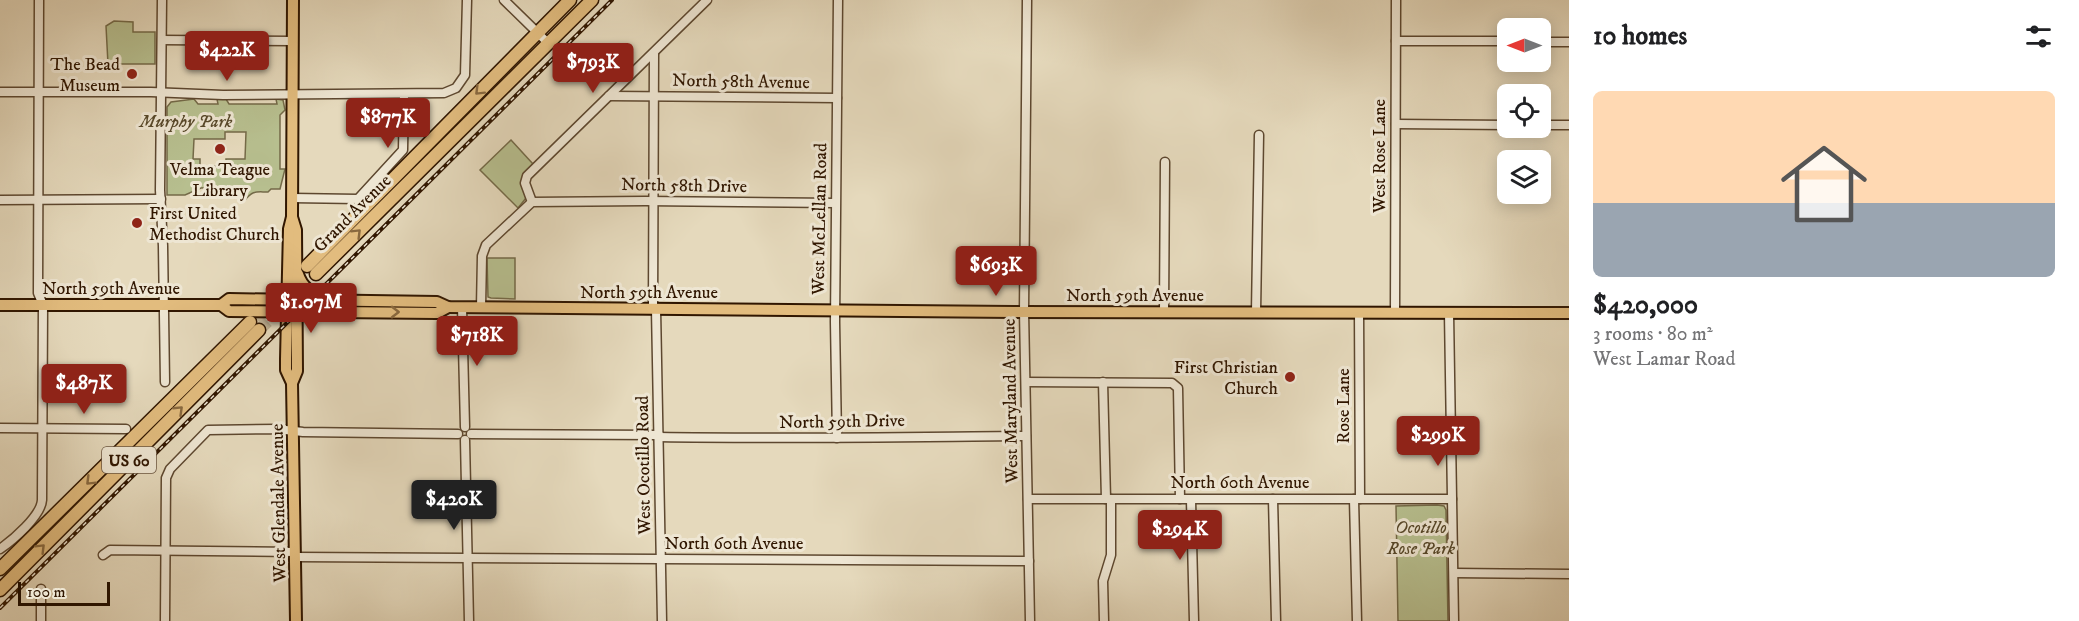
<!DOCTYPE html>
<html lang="en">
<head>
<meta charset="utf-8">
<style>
  body { margin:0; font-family:"IM FELL DW Pica",serif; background:#f2f2f2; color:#202124; height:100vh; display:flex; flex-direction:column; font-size:22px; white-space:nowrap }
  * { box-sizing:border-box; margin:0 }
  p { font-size:20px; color:#757577 }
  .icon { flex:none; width:33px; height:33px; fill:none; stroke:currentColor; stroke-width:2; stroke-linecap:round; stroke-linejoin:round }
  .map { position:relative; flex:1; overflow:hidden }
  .details { display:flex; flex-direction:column; background:#fff; width:510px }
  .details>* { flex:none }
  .needle { width:39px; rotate:270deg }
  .fabs { position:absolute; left:1497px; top:18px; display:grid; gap:12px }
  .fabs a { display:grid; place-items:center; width:54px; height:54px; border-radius:9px; background:#fff; box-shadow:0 3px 15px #0003; font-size:30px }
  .scale { position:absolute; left:18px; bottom:15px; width:92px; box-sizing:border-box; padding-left:6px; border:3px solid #301600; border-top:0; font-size:16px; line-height:21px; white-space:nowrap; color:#301600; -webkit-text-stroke:4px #eee6d3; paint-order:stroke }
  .price { position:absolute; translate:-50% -51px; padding:0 14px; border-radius:6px; background:#8f2418; color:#fff; font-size:20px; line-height:39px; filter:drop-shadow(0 2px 3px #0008) }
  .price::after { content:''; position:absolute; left:50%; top:36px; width:18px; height:14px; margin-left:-9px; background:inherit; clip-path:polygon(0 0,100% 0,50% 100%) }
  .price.active { background:#222; color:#fff }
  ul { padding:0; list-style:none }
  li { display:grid; align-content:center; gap:12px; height:318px; padding:0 24px }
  li span { display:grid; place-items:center; height:186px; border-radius:9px; color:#555 }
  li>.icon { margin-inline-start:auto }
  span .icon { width:108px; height:108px; fill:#fffc; stroke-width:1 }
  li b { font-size:26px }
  h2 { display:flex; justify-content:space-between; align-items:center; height:72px; padding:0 24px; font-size:26px }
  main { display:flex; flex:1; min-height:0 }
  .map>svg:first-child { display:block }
</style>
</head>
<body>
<main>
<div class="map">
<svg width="1569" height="621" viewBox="0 0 1569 621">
  <rect width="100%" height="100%" fill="#e5d9bc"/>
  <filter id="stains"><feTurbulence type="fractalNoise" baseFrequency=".00333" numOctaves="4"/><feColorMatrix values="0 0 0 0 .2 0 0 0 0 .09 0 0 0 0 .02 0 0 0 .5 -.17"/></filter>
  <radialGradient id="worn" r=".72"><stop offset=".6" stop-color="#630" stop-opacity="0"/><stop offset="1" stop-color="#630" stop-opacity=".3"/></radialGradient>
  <g fill="#b7bf8f" stroke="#746a48" stroke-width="1.5" fill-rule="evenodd">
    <path d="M114 21 133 22V32H155V64H108L106 26Z"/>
    <path d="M194 99 198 104H218L217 99H226L229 104H277L276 99 283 100 285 110 280 115V169H285L280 189H271L268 192C256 192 253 190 245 200L234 192 221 187 201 188 185 195H167V107L171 102ZM225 132H246L245 159H226V166H200V159H193L194 139H225Z"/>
    <path d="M511 140 533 164C522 175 520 183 526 198L518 208 480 170Z"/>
    <path d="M487 258H515V299L491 298 488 297Z"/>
    <path d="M1437 505 1444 506 1446 510 1448 621H1398L1396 506Z"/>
  </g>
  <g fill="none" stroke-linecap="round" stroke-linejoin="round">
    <g stroke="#c1b296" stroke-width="12" stroke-dasharray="12 6" stroke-linecap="butt">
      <path d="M255 318 293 279"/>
      <path d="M259 330 284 306"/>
    </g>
    <defs>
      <g id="minor">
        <path d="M162 0 160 190 163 246 165 382"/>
        <path d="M504 0 548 43"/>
        <path d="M1027 0 1024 311 1030 621"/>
        <path d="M162 40 293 41"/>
        <path d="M1396 41H1508"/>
        <path d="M1540 42H1569"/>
        <path d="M0 92H151L223 95 444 93 456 88 465 75 467 0"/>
        <path d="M609 96 837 98"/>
        <path d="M1396 124 1508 125"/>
        <path d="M1540 125H1569"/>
        <path d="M292 198 358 199 403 150 404 94"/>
        <path d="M0 200 161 199"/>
        <path d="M532 202 525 183 527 176 707 0"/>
        <path d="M462 307 465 427"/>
        <path d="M481 307 482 256 486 245 532 202 645 201 835 203"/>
        <path d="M653 309 654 53"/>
        <path d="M656 309 662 621"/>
        <path d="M1164 312 1165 162"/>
        <path d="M1256 312 1259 135"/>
        <path d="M1359 312 1360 499"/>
        <path d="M1395 312 1396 0"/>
        <path d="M1449 313 1454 621"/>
        <path d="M1026 382 1172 383 1178 388 1180 499"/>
        <path d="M1103 382 1106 499"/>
        <path d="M0 428 126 429"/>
        <path d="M471 434 659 435"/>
        <path d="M659 437C781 439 904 437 1026 436"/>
        <path d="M837 438 835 322 838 0"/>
        <path d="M465 440 469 621"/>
        <path d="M1028 499H1452"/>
        <path d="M1273 499 1276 621"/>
        <path d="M1354 499 1357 621"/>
        <path d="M1191 500 1194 621"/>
        <path d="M0 549C13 540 41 516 42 500L43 305 38 293 39 0"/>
        <path d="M103 555 110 550 295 552"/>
        <path d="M295 557 1029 561"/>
        <path d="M1454 573 1569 574"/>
        <path d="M41 621V589"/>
        <path d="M165 621 166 478 170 469 208 430 277 429 303 432 458 434"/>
        <path d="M1104 621 1103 581 1111 555V499"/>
      </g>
      <g id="major">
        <path d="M292 217 296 230 297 371 292 383 296 621"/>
        <path d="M298 274C302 287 311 294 325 298"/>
        <path d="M0 305H221L229 299 437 302 448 307 1014 312 1569 313"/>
        <path d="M221 305 229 311 437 313 448 307"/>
        <path d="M292 383 286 370V359L289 229 292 217 293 0"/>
      </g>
      <g id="highway">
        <path d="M307 266 570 0"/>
        <path d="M316 274 592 0"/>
        <path d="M0 569 250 322"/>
        <path d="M0 590 259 330"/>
      </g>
    </defs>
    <use href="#minor" stroke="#5d472f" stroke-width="11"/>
    <use href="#major" stroke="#301600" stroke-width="14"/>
    <use href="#highway" stroke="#301600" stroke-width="15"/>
    <use href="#minor" stroke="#eee6d3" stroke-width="8"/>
    <use href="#major" stroke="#e2bc7e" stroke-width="10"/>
    <use href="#highway" stroke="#e2bc7e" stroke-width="12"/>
    <defs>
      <path id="rail" d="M0 608 612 0"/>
    </defs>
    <use href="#rail" stroke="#301600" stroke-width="4"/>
    <use href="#rail" stroke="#eee6d3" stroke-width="1.5" stroke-dasharray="4.5" stroke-linecap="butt"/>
  </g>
  <defs><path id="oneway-chevron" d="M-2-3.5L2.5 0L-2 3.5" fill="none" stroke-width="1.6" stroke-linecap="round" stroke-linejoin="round" transform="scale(1.5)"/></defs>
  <g stroke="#89693f">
    <use href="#oneway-chevron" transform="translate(479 91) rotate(135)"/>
    <use href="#oneway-chevron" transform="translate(357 233) rotate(-45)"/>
    <use href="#oneway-chevron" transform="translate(395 312)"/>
    <use href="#oneway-chevron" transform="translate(179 410) rotate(-44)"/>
    <use href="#oneway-chevron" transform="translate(90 481) rotate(135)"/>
    <use href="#oneway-chevron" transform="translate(41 548) rotate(-45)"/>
  </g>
  <g fill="#8f2418" stroke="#eee6d3" stroke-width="2">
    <circle cx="132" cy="74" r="6"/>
    <circle cx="220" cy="149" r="6"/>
    <circle cx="137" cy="223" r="6"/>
    <circle cx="1290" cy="377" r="6"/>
  </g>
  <g text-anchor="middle" stroke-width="6" stroke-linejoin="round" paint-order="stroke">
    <rect fill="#eee6d3" stroke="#69543f" stroke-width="1.5" x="102" y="447" width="54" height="26" rx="4.5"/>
    <g font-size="16" font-weight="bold" fill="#301600">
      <text x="129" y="466">US 60</text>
    </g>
    <g font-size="18" fill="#301600" stroke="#eee6d3" text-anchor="end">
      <text x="120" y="70">The Bead<tspan x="120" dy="21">Museum</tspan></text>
      <text x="220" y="175" text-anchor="middle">Velma Teague<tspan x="220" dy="21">Library</tspan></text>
      <text x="149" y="219" text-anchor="start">First United<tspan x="149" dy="21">Methodist Church</tspan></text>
      <text x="1278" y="373">First Christian<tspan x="1278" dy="21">Church</tspan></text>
    </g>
    <g font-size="18" fill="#301600" stroke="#eee6d3">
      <text transform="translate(741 81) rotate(1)" y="6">North 58th Avenue</text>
      <text transform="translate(1379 156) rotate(-90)" y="6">West Rose Lane</text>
      <text transform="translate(684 185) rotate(1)" y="6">North 58th Drive</text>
      <text transform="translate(352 213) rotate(-45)" y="6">Grand Avenue</text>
      <text transform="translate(819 219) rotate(-89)" y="6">West McLellan Road</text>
      <text x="111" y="294">North 59th Avenue</text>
      <text x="649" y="298">North 59th Avenue</text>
      <text x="1135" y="301">North 59th Avenue</text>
      <text transform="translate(1010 401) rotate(-91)" y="6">West Maryland Avenue</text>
      <text transform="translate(1343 406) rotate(-90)" y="6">Rose Lane</text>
      <text transform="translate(842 421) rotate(-1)" y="6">North 59th Drive</text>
      <text transform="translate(643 465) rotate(-91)" y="6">West Ocotillo Road</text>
      <text x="1240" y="488">North 60th Avenue</text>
      <text transform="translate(278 503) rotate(-91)" y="6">West Glendale Avenue</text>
      <text x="734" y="549">North 60th Avenue</text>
    </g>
    <g font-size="18" font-style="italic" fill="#58492b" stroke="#eee6d3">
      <text x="186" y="127">Murphy Park</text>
      <text x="1421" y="533">Ocotillo<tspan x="1421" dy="21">Rose Park</tspan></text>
    </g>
  </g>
  <rect width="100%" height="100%" filter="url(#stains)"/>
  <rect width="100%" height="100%" fill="url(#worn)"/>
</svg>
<div class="fabs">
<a><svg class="needle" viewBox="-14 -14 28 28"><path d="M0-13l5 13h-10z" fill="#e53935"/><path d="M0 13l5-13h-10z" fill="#757577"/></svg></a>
<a><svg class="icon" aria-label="locate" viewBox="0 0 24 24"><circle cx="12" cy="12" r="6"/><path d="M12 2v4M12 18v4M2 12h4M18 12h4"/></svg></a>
<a><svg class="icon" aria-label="layers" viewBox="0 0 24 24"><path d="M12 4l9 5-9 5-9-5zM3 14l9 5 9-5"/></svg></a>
</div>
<div class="scale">100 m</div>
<b class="price" style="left:227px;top:82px">$422K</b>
<b class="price" style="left:593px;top:94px">$793K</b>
<b class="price" style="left:388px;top:149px">$877K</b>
<b class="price" style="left:996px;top:297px">$693K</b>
<b class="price" style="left:311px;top:334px">$1.07M</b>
<b class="price" style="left:477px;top:367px">$718K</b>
<b class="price" style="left:84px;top:415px">$487K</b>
<b class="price" style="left:1438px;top:467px">$299K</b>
<b class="price active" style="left:454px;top:531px">$420K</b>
<b class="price" style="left:1180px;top:561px">$294K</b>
</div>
<section class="details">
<h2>10 homes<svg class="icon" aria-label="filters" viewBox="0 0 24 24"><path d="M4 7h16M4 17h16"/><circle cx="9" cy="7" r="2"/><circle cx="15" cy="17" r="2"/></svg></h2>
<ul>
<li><span style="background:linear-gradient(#ffd9b3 60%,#9aa5b1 0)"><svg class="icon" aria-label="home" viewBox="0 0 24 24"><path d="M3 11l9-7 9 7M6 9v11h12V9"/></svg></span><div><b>$420,000</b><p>3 rooms · 80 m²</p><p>West Lamar Road</p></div></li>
</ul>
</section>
</main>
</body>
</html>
